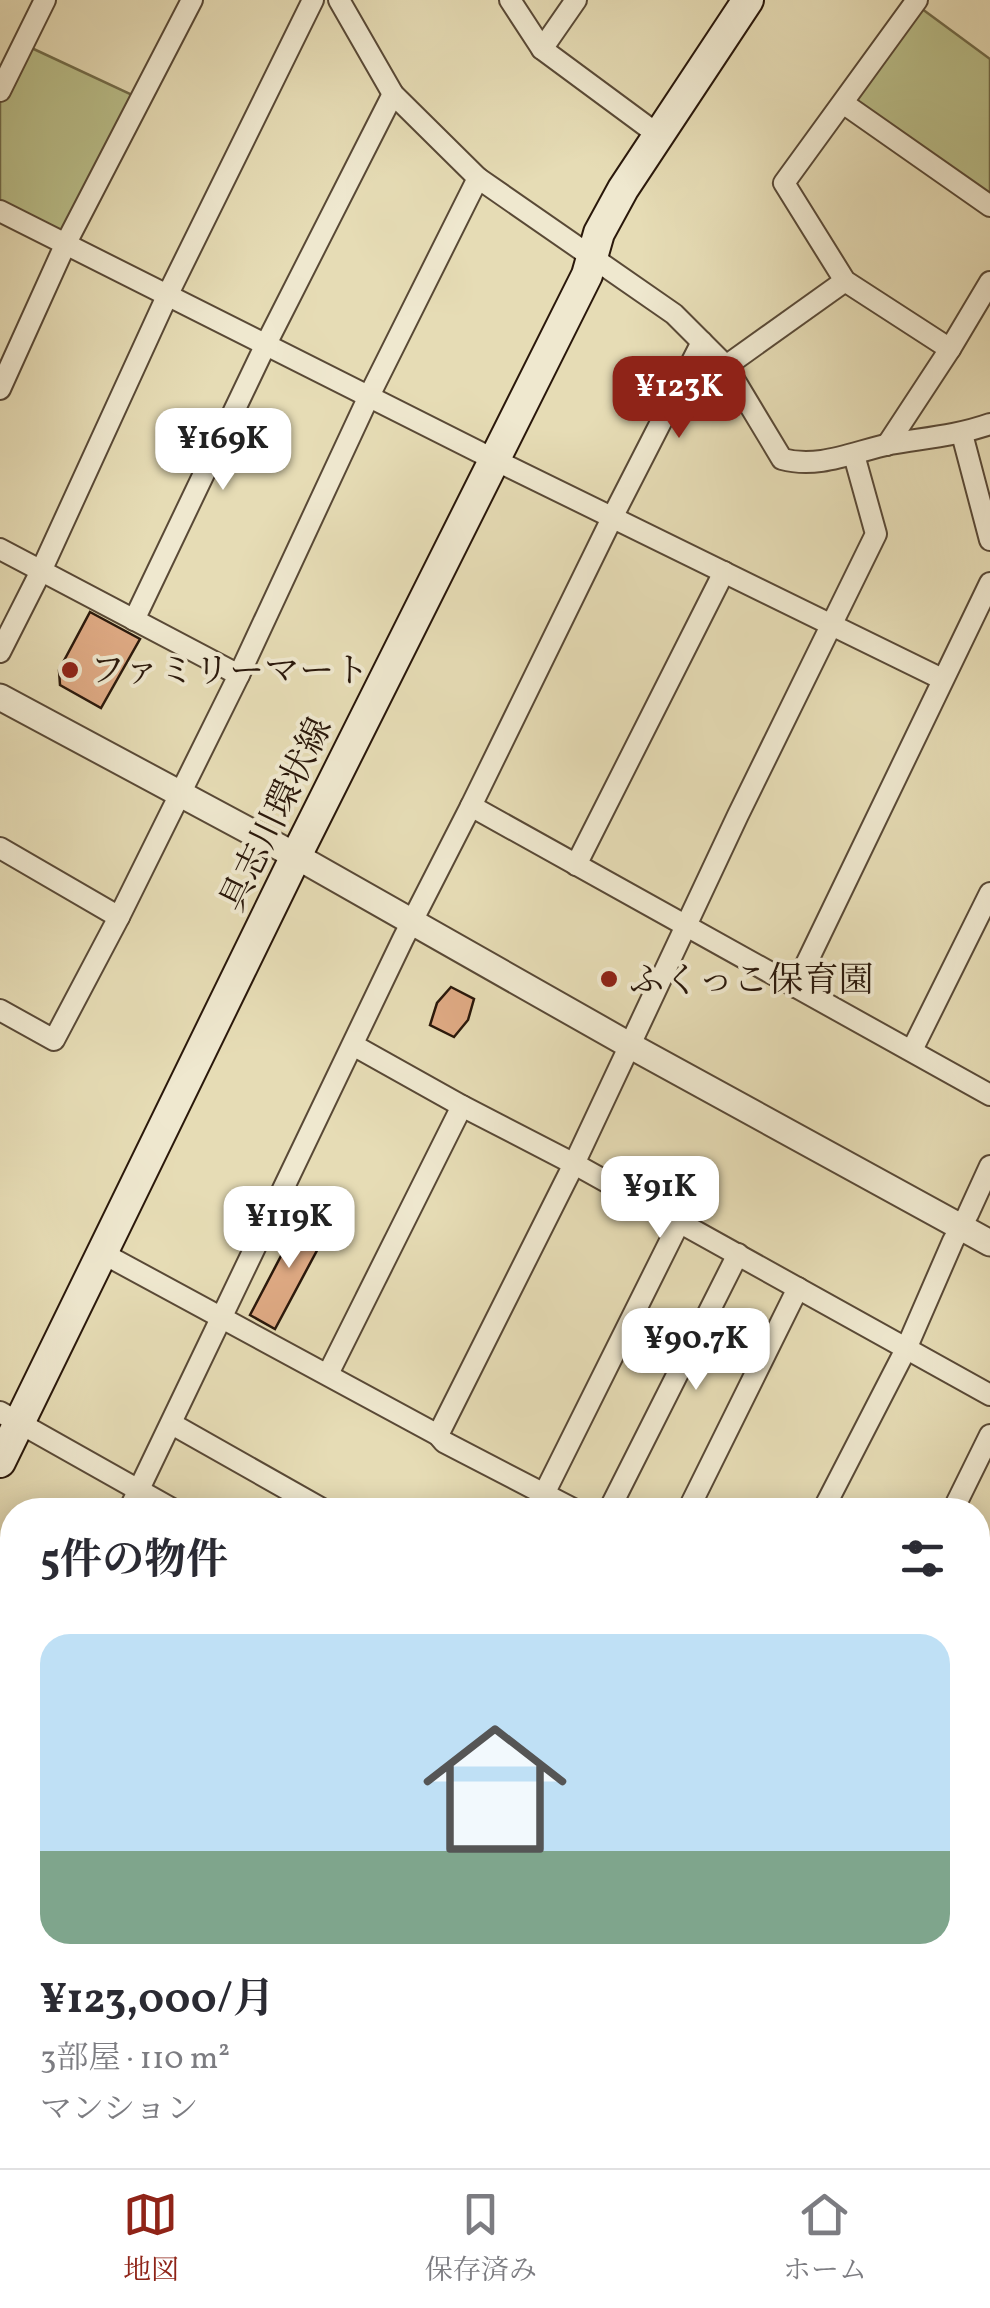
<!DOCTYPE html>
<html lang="ja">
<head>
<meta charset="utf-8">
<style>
  body { margin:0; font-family:Vollkorn,"Noto Serif JP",serif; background:#f2f2f3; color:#2b2b33; height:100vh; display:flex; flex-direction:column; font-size:38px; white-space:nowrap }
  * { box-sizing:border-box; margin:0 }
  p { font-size:32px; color:#7c7c81 }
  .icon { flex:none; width:55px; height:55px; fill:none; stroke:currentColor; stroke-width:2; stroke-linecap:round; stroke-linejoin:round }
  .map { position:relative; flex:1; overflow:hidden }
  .side { position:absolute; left:0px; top:1498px; width:990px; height:672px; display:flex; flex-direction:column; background:#fff; border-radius:40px 40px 0 0; box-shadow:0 5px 25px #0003 }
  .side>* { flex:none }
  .price { position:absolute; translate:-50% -85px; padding:0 22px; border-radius:20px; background:#fff; color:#222; font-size:32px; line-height:65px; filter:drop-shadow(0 2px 5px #0008) }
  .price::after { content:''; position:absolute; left:50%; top:60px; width:30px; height:22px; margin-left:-15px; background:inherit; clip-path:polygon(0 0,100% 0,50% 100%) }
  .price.current { background:#8f2418; color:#fff }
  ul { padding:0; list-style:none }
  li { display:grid; align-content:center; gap:20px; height:530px; padding:0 40px }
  li span { display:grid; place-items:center; height:310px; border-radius:30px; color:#555 }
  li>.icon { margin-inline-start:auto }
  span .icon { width:180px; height:180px; fill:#fffc; stroke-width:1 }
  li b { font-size:42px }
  h2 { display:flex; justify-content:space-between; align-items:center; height:120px; padding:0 40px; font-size:42px }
  .tabs { display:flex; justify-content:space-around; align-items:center; height:140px; border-top:2px solid #e1e1e2; background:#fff; font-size:28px; color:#7c7c81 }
  .tabs a { display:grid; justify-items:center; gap:5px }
  .tabs .current { color:#8f2418 }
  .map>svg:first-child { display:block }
</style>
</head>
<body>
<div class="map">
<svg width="990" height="2168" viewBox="0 0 990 2168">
  <rect width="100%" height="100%" fill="#e6dcb5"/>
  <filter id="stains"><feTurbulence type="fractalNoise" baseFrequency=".002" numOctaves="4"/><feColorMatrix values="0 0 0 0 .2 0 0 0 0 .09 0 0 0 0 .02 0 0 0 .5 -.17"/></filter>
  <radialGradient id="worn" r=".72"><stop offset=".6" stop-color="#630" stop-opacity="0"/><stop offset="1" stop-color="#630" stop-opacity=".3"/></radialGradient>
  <g fill="#babf8a" stroke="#726c4a" stroke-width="2.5">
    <path d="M914 3 990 59V206L843 103Z"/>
    <path d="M23 44 141 99 66 243 0 211V91Z"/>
  </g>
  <g fill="#dfaa84" stroke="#2a180b" stroke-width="2.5">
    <path d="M90 612 140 639 101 708 60 685 59 670Z"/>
    <path d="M451 987 474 999 468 1020 454 1037 430 1025 437 1003Z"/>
    <path d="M303 1214 329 1228 275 1329 250 1315Z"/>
  </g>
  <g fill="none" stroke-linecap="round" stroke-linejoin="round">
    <defs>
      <g id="minor">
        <path d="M339 0 393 94 478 178 674 314 726 366 782 459C819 469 853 452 890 444 924 438 956 436 990 424"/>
        <path d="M510 0 542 49 657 134"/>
        <path d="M917 0 784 183 845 281 950 349"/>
        <path d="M542 49 576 0"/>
        <path d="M0 91 45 0"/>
        <path d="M843 103 990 206"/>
        <path d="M0 211 493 459 942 679"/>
        <path d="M702 342 617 508 471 806 990 1095"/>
        <path d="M726 366 845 281"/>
        <path d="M0 389 66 243 192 0"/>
        <path d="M962 434 990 540"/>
        <path d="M887 445 950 349 990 282"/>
        <path d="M0 549 239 675 369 396 478 178"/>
        <path d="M134 620 266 344 393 94"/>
        <path d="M0 652 41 571 168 294 313 0"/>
        <path d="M0 848 119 917"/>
        <path d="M576 865 724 572"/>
        <path d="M795 987 990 583"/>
        <path d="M0 1010 54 1040 119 917 239 675"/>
        <path d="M353 1045 462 1106 580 1167 990 1395"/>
        <path d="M912 1050 990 893"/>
        <path d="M104 1254 438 1435 444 1442 575 1510"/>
        <path d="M328 1374 462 1106"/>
        <path d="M0 1412 174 1510"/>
        <path d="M172 1424 324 1510"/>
        <path d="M438 1435 574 1164 738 815 876 534 854 455"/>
        <path d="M129 1510 403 939 471 806"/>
        <path d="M536 1510 679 1223"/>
        <path d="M609 1510 738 1254"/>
        <path d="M688 1510 798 1288"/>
        <path d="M823 1510 906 1349 953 1241 968 1214 990 1166"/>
        <path d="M953 1510 990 1435"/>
        <path d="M978 1749 990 1721"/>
        <path d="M0 1764 12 1741"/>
        <path d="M0 1947 12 1954"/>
        <path d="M978 2070 990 2065"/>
        <path d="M0 2080 12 2087"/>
        <path d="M141 2158 160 2168"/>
        <path d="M390 2158 409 2168"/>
        <path d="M971 2158 972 2168"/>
        <path d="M710 2168 736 2158"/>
        <path d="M849 2168 851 2158"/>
      </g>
      <g id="tertiary">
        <path d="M0 697 296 856 629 1045 990 1243"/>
        <path d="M0 1789 12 1796"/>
        <path d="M671 2158 690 2168"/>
      </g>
      <path id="secondary" d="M0 1462 296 856 587 275 599 233 623 189 748 0"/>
    </defs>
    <use href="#minor" stroke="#594936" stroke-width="24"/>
    <use href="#tertiary" stroke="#594936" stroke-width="29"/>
    <use href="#secondary" stroke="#2a180b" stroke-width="34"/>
    <use href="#minor" stroke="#efe8cf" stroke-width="20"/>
    <use href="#tertiary" stroke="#efe8cf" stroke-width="25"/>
    <use href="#secondary" stroke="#efe8cf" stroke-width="30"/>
  </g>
  <g fill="#8f2418" stroke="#efe8cf" stroke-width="4">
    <circle cx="70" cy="670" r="10"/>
    <circle cx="609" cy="979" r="10"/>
  </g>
  <g text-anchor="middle" stroke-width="8" stroke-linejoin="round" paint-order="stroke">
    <g font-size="35" fill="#2a180b" stroke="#efe8cf" text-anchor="start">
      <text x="90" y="682">ファミリーマート</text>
      <text x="629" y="991">ふくっこ保育園</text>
    </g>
    <g font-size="35" fill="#2a180b" stroke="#efe8cf">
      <text transform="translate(275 814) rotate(-64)" y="12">具志川環状線</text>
    </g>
  </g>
  <rect width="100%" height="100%" filter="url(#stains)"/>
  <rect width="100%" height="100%" fill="url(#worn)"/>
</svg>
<b class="price current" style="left:679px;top:441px">¥123K</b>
<b class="price" style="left:223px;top:493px">¥169K</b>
<b class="price" style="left:660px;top:1241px">¥91K</b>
<b class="price" style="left:289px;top:1271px">¥119K</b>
<b class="price" style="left:696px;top:1393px">¥90.7K</b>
<section class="side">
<h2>5件の物件<svg class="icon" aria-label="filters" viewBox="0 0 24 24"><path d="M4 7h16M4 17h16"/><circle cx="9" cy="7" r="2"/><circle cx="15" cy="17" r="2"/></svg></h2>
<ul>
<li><span style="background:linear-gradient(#bfe0f5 70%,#7fa58c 0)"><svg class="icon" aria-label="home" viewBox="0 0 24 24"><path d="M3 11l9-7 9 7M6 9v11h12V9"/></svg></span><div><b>¥123,000/月</b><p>3部屋 · 110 m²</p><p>マンション</p></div></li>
</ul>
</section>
</div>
<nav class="tabs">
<a class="current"><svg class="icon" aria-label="map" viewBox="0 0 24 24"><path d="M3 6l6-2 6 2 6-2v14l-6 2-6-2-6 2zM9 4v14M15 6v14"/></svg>地図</a>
<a><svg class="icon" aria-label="saved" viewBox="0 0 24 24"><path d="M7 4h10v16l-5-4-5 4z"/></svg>保存済み</a>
<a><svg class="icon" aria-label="home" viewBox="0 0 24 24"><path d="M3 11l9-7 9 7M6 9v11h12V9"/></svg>ホーム</a>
</nav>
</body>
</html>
